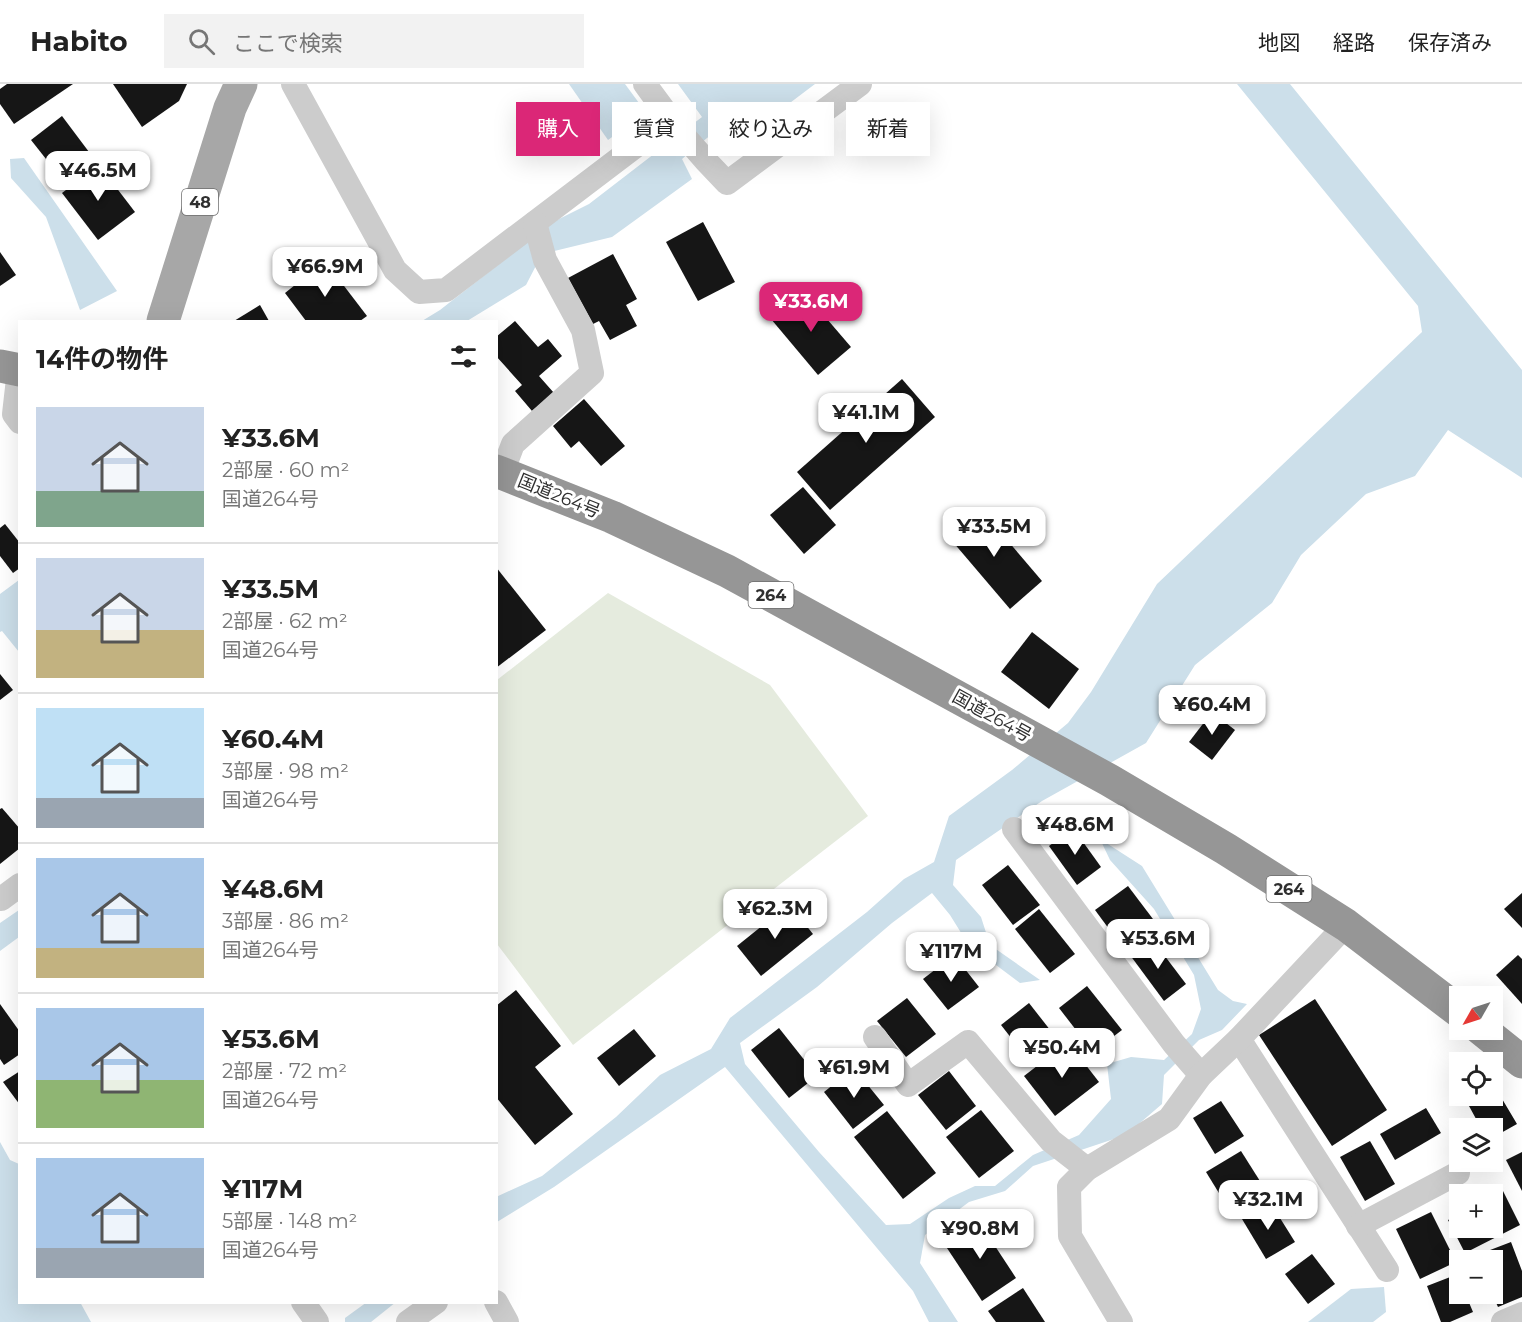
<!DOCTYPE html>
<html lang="ja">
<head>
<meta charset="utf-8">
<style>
  body { margin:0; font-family:Montserrat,"Noto Sans JP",sans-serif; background:#f2f2f2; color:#222; height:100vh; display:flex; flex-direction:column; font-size:22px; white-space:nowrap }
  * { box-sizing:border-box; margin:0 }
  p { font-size:20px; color:#767676 }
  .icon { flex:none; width:33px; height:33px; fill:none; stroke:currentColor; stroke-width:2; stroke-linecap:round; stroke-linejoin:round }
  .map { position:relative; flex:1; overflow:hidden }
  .details { position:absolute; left:18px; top:236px; width:480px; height:984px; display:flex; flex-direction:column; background:#fff; border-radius:0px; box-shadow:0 6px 24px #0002 }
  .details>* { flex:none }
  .banner { position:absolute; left:516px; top:18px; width:570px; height:54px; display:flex; gap:12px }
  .needle { width:39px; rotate:231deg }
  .fabs { position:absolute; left:1449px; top:902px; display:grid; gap:12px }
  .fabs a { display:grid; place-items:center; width:54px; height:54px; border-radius:0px; background:#fff; box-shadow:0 6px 24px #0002; font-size:30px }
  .price { position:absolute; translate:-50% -51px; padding:0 14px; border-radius:12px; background:#fff; color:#222; font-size:20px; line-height:39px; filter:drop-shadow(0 2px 3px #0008) }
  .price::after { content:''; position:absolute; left:50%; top:36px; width:18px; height:14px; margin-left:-9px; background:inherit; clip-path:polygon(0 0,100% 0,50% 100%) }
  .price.active { background:#db2777; color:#fff }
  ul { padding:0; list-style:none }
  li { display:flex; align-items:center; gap:18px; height:150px; padding:0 18px }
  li+li { border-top:2px solid #e0e0e0 }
  li span { display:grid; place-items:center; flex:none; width:168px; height:120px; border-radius:0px; color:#555 }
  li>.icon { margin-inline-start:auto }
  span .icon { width:72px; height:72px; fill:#fffc; stroke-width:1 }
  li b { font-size:26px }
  h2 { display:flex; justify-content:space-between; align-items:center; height:72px; padding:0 18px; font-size:26px }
  .tag { padding:0 21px; border-radius:0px; background:#fff; box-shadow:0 6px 24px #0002; font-size:21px; line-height:54px }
  .tag.active { background:#db2777; color:#fff }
  header { display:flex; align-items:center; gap:36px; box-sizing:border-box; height:84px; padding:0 30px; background:#fff; border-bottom:2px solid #e0e0e0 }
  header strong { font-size:28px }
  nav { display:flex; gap:33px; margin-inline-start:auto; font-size:21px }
  .search { width:420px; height:54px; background:#f2f2f2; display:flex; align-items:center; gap:15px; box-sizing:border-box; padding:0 21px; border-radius:0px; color:#767676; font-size:22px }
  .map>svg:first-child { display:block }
</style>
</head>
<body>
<header>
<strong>Habito</strong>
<div class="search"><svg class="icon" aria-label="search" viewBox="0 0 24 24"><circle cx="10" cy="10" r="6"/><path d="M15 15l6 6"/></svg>ここで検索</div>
<nav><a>地図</a><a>経路</a><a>保存済み</a></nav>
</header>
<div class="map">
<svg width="1522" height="1238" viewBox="0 0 1522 1238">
  <rect width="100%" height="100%" fill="#fff"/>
  <path fill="#e5ebde" d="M608 509 770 601 868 732 573 961 497 860V596Z"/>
  <g fill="#ccdfea">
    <path d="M569 0H625L639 19 638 34 608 56Z"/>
    <path d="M678 0H815L726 67 713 49 682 75 692 95 612 153 542 170 526 201 467 237H422L440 226 553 138 589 120 702 33Z"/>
    <path d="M1237 0H1290L1522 286V394L1448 346 1415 392 1366 410 1301 471 1272 519 1195 581 1146 659 1042 717 956 776 953 801 981 833 990 861 1040 896 1020 899 968 860 950 831 932 809 892 839 817 903 740 959 745 980 819 1068 886 1141 910 1140 949 1114 975 1102H995L1033 1071 1079 1051 1111 1015 1107 980 1131 973 1164 976 1192 950 1201 925 1194 891 1154 825 1110 776 1100 755 1142 782 1218 906 1233 917 1247 920 1222 946 1199 956 1164 991 1162 1020 1126 1051 1033 1082 1005 1107 969 1118 925 1151 920 1179 958 1238H929L913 1207 725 983 554 1103 497 1138 496 1113 542 1092 616 1033 660 991 711 965 730 934 867 828 904 795 934 778 949 732 1012 686 1068 639 1091 608 1157 500 1422 248 1418 222Z"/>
    <path d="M24 74 117 207 80 226 46 133 11 94 10 75Z"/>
    <path d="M19 496V568L2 547 0 548V510Z"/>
    <path d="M19 826V853L0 867V839Z"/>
    <path d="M0 1058 10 1076 19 1080 20 1218H80L91 1238H0Z"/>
    <path d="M1384 1203 1386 1228 1373 1238H1308L1351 1205Z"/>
    <path d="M367 1218H396L371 1238H345V1234Z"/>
  </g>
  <g fill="#161616">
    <path d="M7 0H73L14 40 0 20V5Z"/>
    <path d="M113 0H187L179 17 142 43Z"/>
    <path d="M62 32 95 76 65 99 31 56Z"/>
    <path d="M99 81 135 128 98 156 62 109Z"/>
    <path d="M703 138 735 198 698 217 666 158Z"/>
    <path d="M0 168 16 191 0 202Z"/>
    <path d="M613 170 637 215 626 221 637 242 610 256 599 237 593 240 568 194Z"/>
    <path d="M325 177 367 232 360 237H306L285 209Z"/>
    <path d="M803 207 851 263 818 291 771 235Z"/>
    <path d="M260 221 269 237H234Z"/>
    <path d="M515 237 538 263 548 255 562 272 539 292 554 309 532 327 515 307 522 301 496 272V253Z"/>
    <path d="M902 295 935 333 830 426 797 388Z"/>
    <path d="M584 315 625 362 601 382 579 357 571 364 553 342Z"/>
    <path d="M803 403 836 441 804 470 770 431Z"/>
    <path d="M979 423 1042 497 1010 525 947 451Z"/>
    <path d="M5 440 20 459V484L13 489 0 472V444Z"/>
    <path d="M496 483 546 546 496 584Z"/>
    <path d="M1032 548 1079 585 1049 625 1001 588Z"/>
    <path d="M0 590 13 606 0 616Z"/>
    <path d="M1212 628 1235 646 1212 676 1189 658Z"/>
    <path d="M2 724 20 745V764L0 780V725Z"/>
    <path d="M1073 744 1101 783 1077 801 1049 762Z"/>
    <path d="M1008 781 1040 821 1013 841 982 801Z"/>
    <path d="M1128 802 1159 843 1126 868 1095 826Z"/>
    <path d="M1522 809V844L1504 825Z"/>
    <path d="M789 820 813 850 761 892 737 862Z"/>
    <path d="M1039 825 1075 870 1050 889 1015 845Z"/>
    <path d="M1152 855 1186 900 1164 917 1130 871Z"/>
    <path d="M954 871 979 903 948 926 923 895Z"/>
    <path d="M1518 871 1522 875V920L1496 891Z"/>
    <path d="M1087 902 1122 946 1093 968 1059 924Z"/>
    <path d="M516 906 561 962 535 983 573 1030 535 1061 496 1013V922Z"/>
    <path d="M907 914 936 950 906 973 877 937Z"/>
    <path d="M1315 915 1387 1026 1332 1062 1259 951Z"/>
    <path d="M1029 919 1058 956 1030 978 1001 941Z"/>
    <path d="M0 920 20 948V970L4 981 0 975Z"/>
    <path d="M779 944 817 992 789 1014 751 966Z"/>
    <path d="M634 945 656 972 619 1002 597 974Z"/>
    <path d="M1068 958 1099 998 1055 1032 1024 992Z"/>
    <path d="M854 984 884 1021 853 1045 824 1008Z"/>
    <path d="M20 987V1021L3 998Z"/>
    <path d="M949 987 976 1022 946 1046 918 1011Z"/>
    <path d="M1492 998 1517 1040 1492 1054V1044H1481L1463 1011H1492Z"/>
    <path d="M1221 1017 1244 1052 1215 1070 1193 1034Z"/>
    <path d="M1426 1024 1441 1049 1395 1076 1380 1050Z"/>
    <path d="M981 1026 1014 1067 979 1094 946 1053Z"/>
    <path d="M887 1027 936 1089 903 1115 854 1053Z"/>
    <path d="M1370 1057 1395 1100 1365 1117 1340 1073Z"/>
    <path d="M1241 1067 1265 1105 1230 1127 1206 1088Z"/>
    <path d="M1522 1068V1107L1506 1076Z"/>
    <path d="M1503 1107 1520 1141 1465 1169 1448 1136 1460 1130V1143H1492V1113Z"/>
    <path d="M1270 1118 1295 1158 1266 1175 1242 1135Z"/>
    <path d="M1431 1128 1456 1178 1420 1195 1396 1145Z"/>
    <path d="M978 1136 1016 1194 982 1217 943 1158Z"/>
    <path d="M1511 1158 1522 1187V1213L1498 1223 1492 1210V1176H1479L1477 1171Z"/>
    <path d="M1312 1170 1335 1200 1308 1220 1285 1190Z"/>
    <path d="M1458 1190 1460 1209H1465L1473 1228 1450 1238H1441L1427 1202Z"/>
    <path d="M1023 1204 1045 1238H996L988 1227Z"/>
  </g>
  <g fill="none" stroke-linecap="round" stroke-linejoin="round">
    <g stroke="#ccc" stroke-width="24">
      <path d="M293 0 395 186 419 208 446 206 670 36"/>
      <path d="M645 0C670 36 696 68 727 99L860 0"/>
      <path d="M19 286 14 330 20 338"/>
      <path d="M502 389 513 360 592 289 583 246 545 176 535 139"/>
      <path d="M1014 745 1174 960 1201 991"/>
      <path d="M1 815 20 801"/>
      <path d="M875 953 908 1001 968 958 1051 1057 1087 1085"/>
      <path d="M1239 955 1387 1186"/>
      <path d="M1358 1142 1458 1089"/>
      <path d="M303 1218 317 1238"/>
      <path d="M496 1218 507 1238"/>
      <path d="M408 1238 436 1218"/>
      <path d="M1121 1238 1070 1152 1069 1103 1087 1085 1169 1035 1201 991 1239 955 1346 841"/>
      <path d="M1503 1238 1522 1230"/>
    </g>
    <path stroke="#a7a7a7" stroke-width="33" d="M163 237 230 24 241 0"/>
    <g stroke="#969696" stroke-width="33">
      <path d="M0 282 20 286"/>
      <path d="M496 387 612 433 727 487 1109 696 1226 765 1346 841 1460 928"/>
      <path d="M1481 945 1522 978"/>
    </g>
  </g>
  <g text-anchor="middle" stroke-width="6" stroke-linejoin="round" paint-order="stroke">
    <g fill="#fff" stroke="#6d6d6d" stroke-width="1.5">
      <rect x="182" y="105" width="36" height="26" rx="4.5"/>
      <rect x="748.5" y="498" width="45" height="26" rx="4.5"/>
      <rect x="1266.5" y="792" width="45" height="26" rx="4.5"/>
    </g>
    <g font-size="16" font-weight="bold" fill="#2f2f2f">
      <text x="200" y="124">48</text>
      <text x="771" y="517">264</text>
      <text x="1289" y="811">264</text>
    </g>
    <g font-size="18" fill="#2f2f2f" stroke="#fff">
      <text transform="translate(559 412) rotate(22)" y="6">国道264号</text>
      <text transform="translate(992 632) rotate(29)" y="6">国道264号</text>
    </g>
  </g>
</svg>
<div class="fabs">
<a><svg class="needle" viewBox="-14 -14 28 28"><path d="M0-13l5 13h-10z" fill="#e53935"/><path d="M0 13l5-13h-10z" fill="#767676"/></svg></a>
<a><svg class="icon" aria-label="locate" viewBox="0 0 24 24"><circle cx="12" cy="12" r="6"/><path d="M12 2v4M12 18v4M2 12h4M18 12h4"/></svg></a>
<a><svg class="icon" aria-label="layers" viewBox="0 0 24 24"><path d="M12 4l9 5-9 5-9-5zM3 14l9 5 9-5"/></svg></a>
<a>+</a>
<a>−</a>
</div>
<b class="price" style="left:98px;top:118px">¥46.5M</b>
<b class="price" style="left:325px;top:214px">¥66.9M</b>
<b class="price active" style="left:811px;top:249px">¥33.6M</b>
<b class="price" style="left:866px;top:360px">¥41.1M</b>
<b class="price" style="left:994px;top:474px">¥33.5M</b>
<b class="price" style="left:1212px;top:652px">¥60.4M</b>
<b class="price" style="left:1075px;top:772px">¥48.6M</b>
<b class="price" style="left:775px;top:856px">¥62.3M</b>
<b class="price" style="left:1158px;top:886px">¥53.6M</b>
<b class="price" style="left:951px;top:899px">¥117M</b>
<b class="price" style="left:1062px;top:995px">¥50.4M</b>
<b class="price" style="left:854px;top:1015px">¥61.9M</b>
<b class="price" style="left:1268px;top:1147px">¥32.1M</b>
<b class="price" style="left:980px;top:1176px">¥90.8M</b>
<div class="banner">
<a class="tag active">購入</a>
<a class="tag">賃貸</a>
<a class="tag">絞り込み</a>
<a class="tag">新着</a>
</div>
<section class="details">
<h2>14件の物件<svg class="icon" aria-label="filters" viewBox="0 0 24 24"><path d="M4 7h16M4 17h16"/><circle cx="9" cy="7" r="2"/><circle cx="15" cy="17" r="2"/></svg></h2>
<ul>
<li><span style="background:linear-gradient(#c9d6e8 70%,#7fa58c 0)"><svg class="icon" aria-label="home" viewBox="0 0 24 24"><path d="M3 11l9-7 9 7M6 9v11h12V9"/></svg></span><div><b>¥33.6M</b><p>2部屋 · 60 m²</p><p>国道264号</p></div></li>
<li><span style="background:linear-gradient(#c9d6e8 60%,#c2b280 0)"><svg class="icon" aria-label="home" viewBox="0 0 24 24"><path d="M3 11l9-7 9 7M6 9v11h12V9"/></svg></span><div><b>¥33.5M</b><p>2部屋 · 62 m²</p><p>国道264号</p></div></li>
<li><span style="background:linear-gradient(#bfe0f5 75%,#9aa5b1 0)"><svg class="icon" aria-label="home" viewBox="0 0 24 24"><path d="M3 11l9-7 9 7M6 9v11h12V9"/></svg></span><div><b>¥60.4M</b><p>3部屋 · 98 m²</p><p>国道264号</p></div></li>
<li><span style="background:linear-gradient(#a9c7e8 75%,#c2b280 0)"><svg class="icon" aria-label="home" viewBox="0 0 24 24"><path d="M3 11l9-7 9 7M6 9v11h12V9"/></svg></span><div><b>¥48.6M</b><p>3部屋 · 86 m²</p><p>国道264号</p></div></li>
<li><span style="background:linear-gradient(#a9c7e8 60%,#8fb573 0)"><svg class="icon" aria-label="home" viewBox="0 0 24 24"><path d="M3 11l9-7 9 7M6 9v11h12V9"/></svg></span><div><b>¥53.6M</b><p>2部屋 · 72 m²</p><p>国道264号</p></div></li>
<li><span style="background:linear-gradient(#a9c7e8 75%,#9aa5b1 0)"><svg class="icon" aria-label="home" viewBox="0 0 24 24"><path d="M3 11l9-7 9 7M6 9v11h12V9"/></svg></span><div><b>¥117M</b><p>5部屋 · 148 m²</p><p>国道264号</p></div></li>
</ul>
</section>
</div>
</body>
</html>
